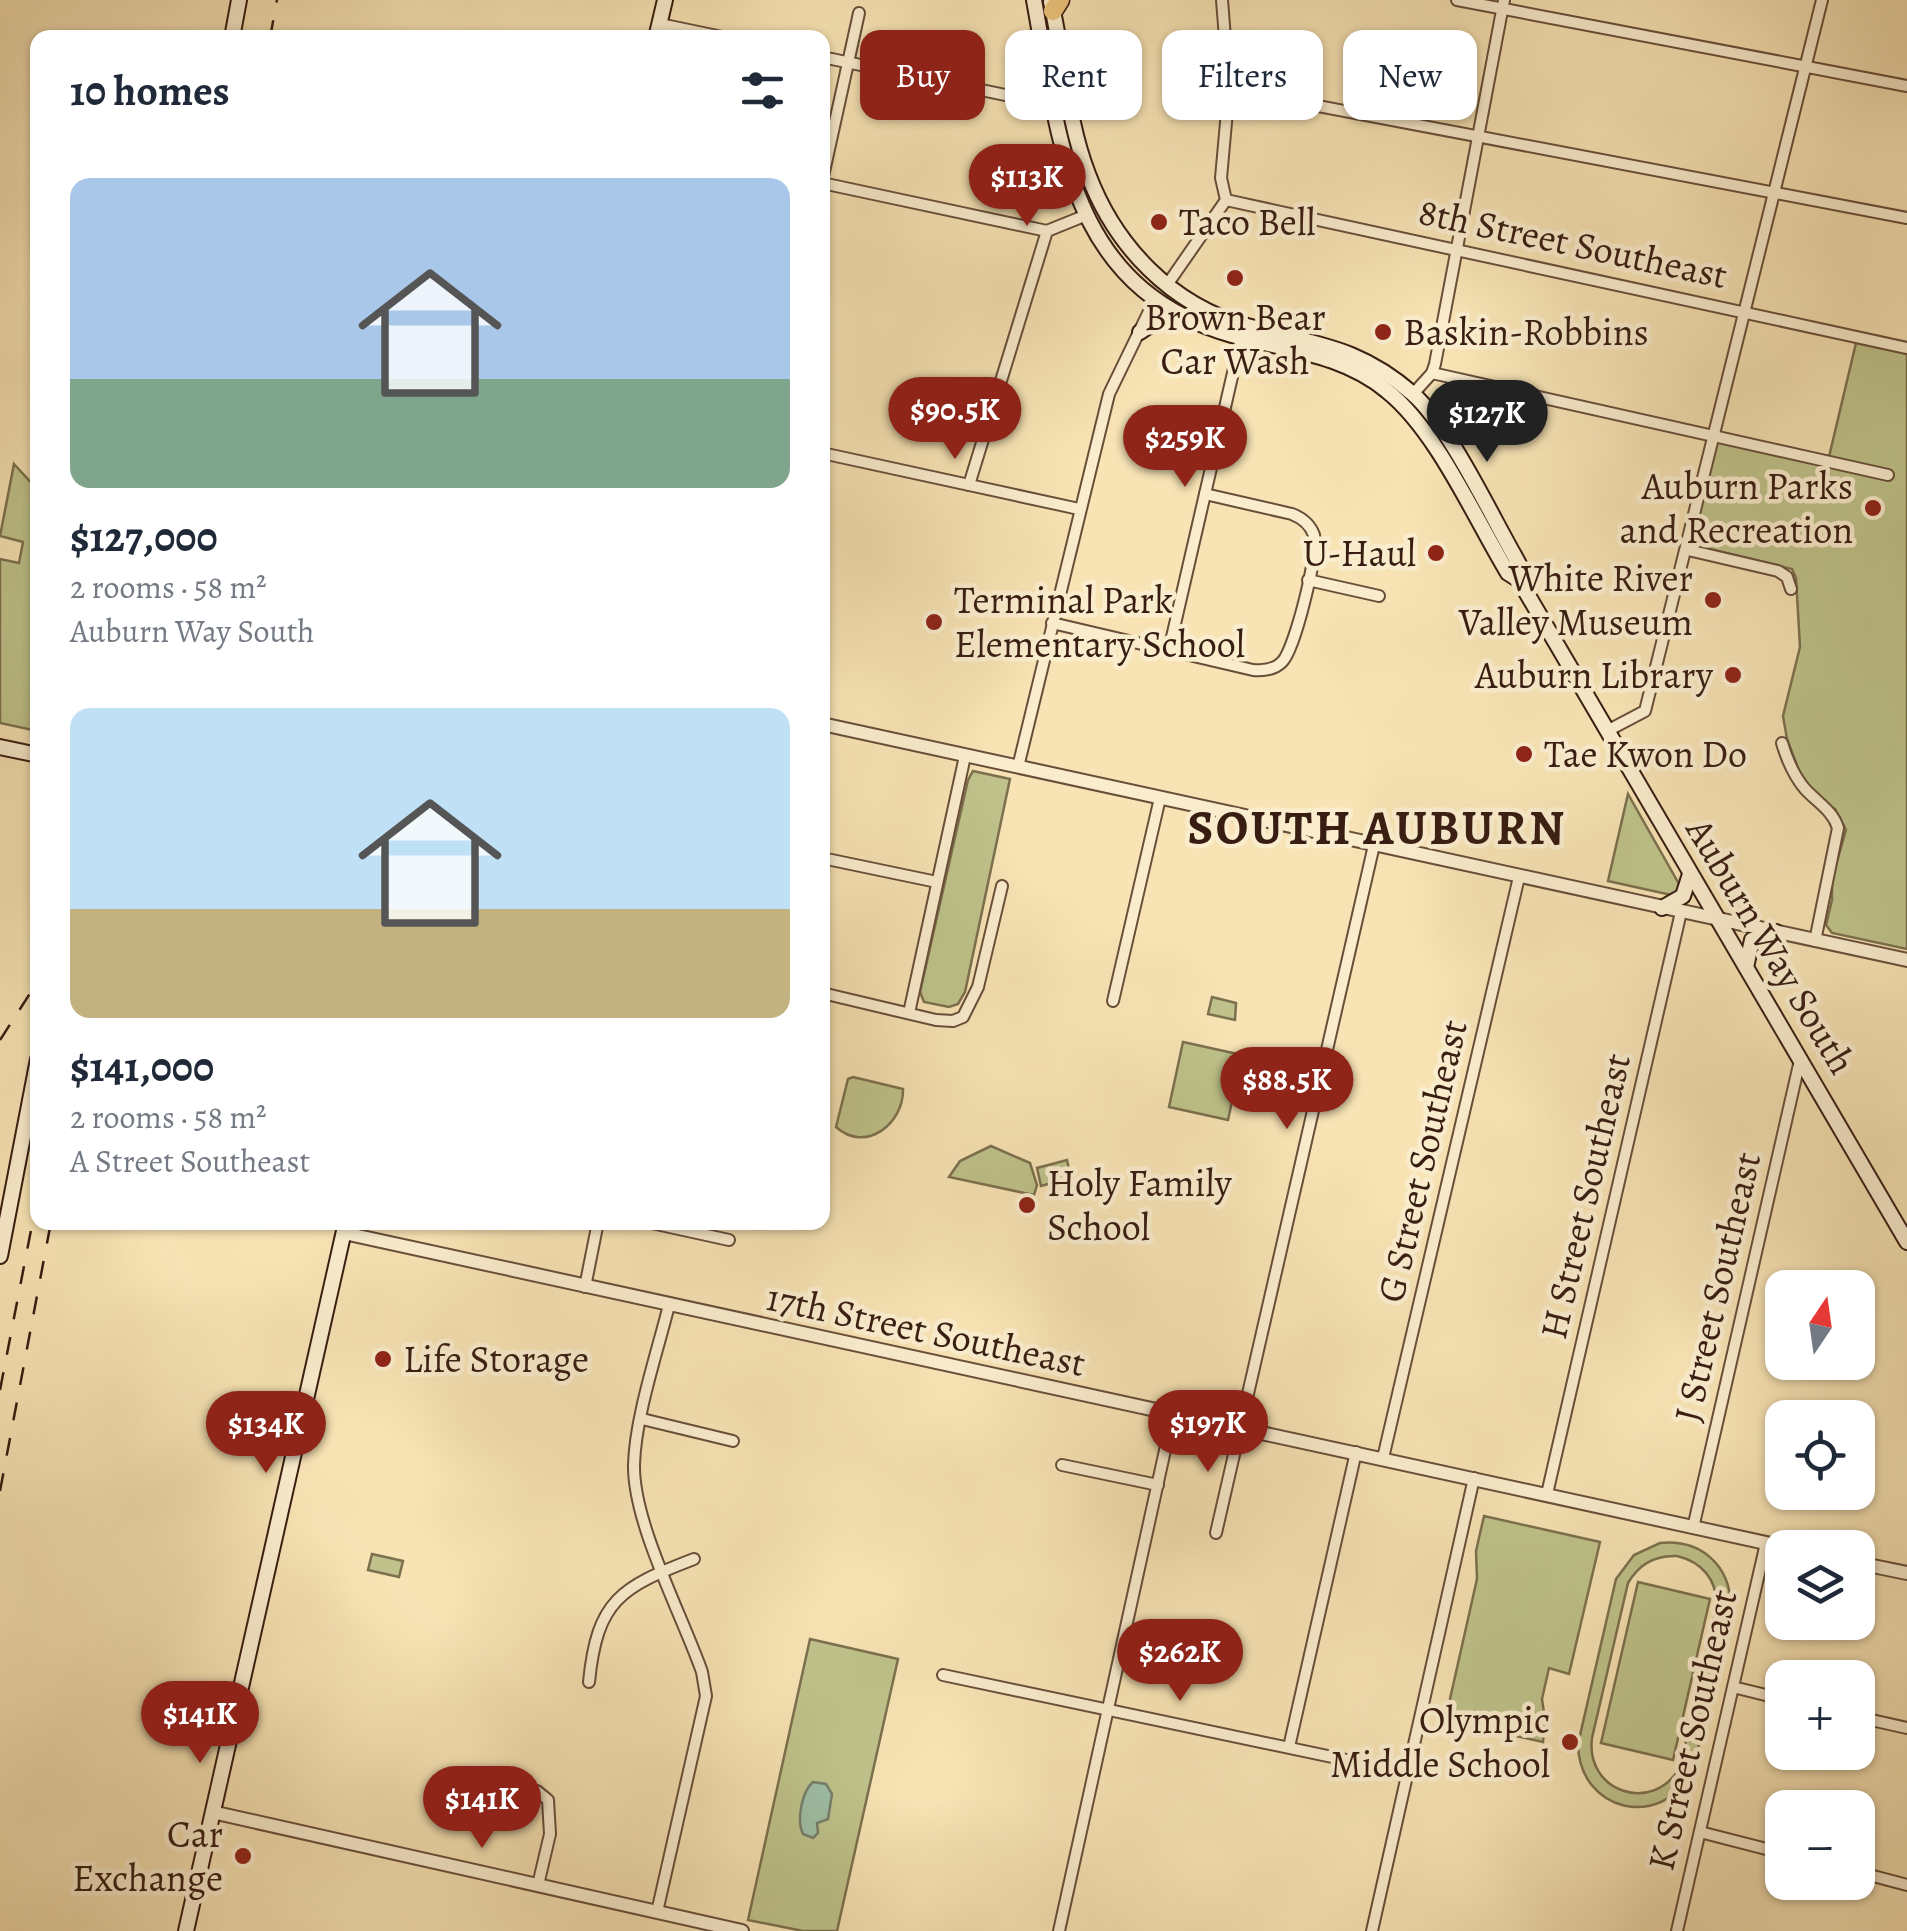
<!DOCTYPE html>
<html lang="en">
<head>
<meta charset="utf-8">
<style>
  body { margin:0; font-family:Alegreya,serif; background:#f2f2f3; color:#1f2937; height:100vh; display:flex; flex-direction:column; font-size:38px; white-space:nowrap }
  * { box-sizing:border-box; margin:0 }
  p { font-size:32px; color:#747a83 }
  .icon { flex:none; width:55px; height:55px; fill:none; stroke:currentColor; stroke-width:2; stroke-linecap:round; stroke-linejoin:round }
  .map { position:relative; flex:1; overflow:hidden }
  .drawer { position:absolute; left:30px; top:30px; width:800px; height:1200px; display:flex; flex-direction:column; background:#fff; border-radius:20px; box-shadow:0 2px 8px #0004 }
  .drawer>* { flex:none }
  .banner { position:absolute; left:860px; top:30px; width:895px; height:90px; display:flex; gap:20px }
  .needle { width:65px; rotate:13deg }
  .tools { position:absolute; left:1765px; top:1270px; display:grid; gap:20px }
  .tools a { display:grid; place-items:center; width:110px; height:110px; border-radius:20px; background:#fff; box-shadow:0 2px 8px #0004; font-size:50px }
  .price { position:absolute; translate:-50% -85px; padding:0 22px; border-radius:35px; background:#8f2418; color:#fff; font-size:32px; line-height:65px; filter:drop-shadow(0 2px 5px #0008) }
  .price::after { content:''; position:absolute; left:50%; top:60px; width:30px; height:22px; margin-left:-15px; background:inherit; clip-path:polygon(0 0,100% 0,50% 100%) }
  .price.on { background:#222; color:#fff }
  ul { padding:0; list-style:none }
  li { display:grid; align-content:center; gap:20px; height:530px; padding:0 40px }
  li span { display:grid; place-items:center; height:310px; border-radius:20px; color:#555 }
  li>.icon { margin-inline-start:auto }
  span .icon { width:180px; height:180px; fill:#fffc; stroke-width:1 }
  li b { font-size:42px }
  h2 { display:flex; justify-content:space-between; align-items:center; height:120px; padding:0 40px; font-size:42px }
  .tag { padding:0 35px; border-radius:20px; background:#fff; box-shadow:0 2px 8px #0004; font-size:35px; line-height:90px }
  .tag.on { background:#8f2418; color:#fff }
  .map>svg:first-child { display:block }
</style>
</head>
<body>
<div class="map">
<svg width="1907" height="1931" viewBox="0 0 1907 1931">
  <rect width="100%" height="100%" fill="#f7e3b4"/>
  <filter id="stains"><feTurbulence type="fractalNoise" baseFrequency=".002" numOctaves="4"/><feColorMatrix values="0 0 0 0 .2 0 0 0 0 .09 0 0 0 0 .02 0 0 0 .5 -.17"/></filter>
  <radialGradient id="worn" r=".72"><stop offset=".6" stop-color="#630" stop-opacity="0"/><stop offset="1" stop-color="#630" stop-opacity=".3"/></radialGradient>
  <g fill="#bfc38b" stroke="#7c704e" stroke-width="2.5" fill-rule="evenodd">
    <path d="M1856 343 1907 354V949L1832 933 1826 925 1832 900V879L1846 830 1835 809 1824 804 1803 781 1787 739 1783 716 1800 647 1796 578 1792 569 1689 544 1716 435 1828 461Z"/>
    <path d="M14 464 37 489V731L0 723V559L19 563 23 542 0 536Z"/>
    <path d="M973 771 1010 779 965 992 958 1004 949 1007 924 1002 920 992 968 780Z"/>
    <path d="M1628 794 1679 884 1678 891 1671 895 1608 881Z"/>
    <path d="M1212 997 1236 1003 1235 1020 1208 1014Z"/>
    <path d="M1183 1042 1242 1055 1228 1120 1169 1107Z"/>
    <path d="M853 1077 903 1089C904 1123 866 1154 836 1127L848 1079Z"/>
    <path d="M991 1146 1030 1163 1037 1185 1034 1195 949 1177 960 1161Z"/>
    <path d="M1067 1160 1071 1178 1041 1186 1037 1168Z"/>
    <path d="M1484 1516 1600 1542 1569 1674 1549 1668 1542 1699 1545 1720 1543 1742 1448 1721 1453 1701 1450 1699 1477 1579 1476 1551Z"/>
    <path d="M1660 1543C1701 1539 1730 1565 1731 1606L1693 1771C1661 1831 1579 1812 1578 1744L1616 1579 1634 1555ZM1677 1556C1702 1562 1716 1579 1717 1604L1680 1767C1653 1815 1585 1792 1592 1738L1628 1583C1639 1564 1655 1555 1677 1556Z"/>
    <path d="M372 1554 403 1561 399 1577 368 1570Z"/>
    <path d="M1638 1582 1710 1599 1673 1760 1601 1743Z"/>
    <path d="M810 1639 898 1659 837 1931H803L748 1920Z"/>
  </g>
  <path fill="#9ebfa7" stroke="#757e6b" stroke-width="2.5" d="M813 1782 826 1784 832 1794 828 1819 817 1823 818 1833 813 1838 803 1834C796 1821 802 1791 813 1782Z"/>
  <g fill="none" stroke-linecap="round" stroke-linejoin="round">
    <defs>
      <g id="minor">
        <path d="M1457 0 1907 86"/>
        <path d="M660 24 727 38"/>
        <path d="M822 57 1054 105"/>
        <path d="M1229 89 1907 218"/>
        <path d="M822 181 859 13"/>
        <path d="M822 183 1047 231"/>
        <path d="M1226 200 1907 348"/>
        <path d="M1167 285 1226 200 1221 178 1229 89 1222 0"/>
        <path d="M1432 373 1888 475"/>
        <path d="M1413 394 1432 373 1435 364 1504 0"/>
        <path d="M822 453 1079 509"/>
        <path d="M969 485 1047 231 1084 216"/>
        <path d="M1688 550 1778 571 1787 577 1791 589"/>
        <path d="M1308 580 1379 596"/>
        <path d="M1052 623 1253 670C1264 671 1274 670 1282 662 1295 649 1319 552 1314 535 1310 524 1302 518 1292 514L1205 494"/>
        <path d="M1169 650 1241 338"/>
        <path d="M1607 731 1645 711 1822 0"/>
        <path d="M1782 743C1787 760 1794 776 1805 789 1817 802 1833 811 1838 828L1815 941"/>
        <path d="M1018 767 1109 394 1155 299"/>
        <path d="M822 858 937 882"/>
        <path d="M822 993 936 1020 953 1021 963 1017 978 987 1002 886"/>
        <path d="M1113 1001 1160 798"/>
        <path d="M909 1013 965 756"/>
        <path d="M647 1222 729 1240"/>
        <path d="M585 1287 598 1222"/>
        <path d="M642 1419 733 1441"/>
        <path d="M1383 1458 1519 877"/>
        <path d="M1062 1465 1158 1485"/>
        <path d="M1547 1494 1681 912"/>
        <path d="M1693 1528 1800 1060"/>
        <path d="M1216 1533 1374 845"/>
        <path d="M943 1675 1408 1773"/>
        <path d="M589 1682C597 1600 621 1587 694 1559"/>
        <path d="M1733 1687 1782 1699"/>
        <path d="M1858 1717 1907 1728"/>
        <path d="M1289 1747 1356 1452"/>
        <path d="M494 1789 537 1791 548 1800 550 1834 538 1885"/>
        <path d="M1700 1832 1782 1853"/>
        <path d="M1858 1872 1907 1885"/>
        <path d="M657 1912 706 1696 702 1672C682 1615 633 1523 634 1465 635 1418 657 1353 669 1305"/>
        <path d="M1059 1931 1173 1414"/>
        <path d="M1372 1931 1474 1478"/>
        <path d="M1677 1931 1766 1543"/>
      </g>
      <g id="tertiary">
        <path d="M822 724 1907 960"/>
        <path d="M344 1233C825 1338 1307 1443 1789 1548"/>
        <path d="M1858 1563 1907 1573"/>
        <path d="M212 1812 742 1931"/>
      </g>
      <g id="secondary">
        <path d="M1034 0C1060 141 1068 289 1232 335 1285 350 1343 354 1387 391 1437 431 1474 517 1508 573L1519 580 1907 1242"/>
        <path d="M1051 2C1064 58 1067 120 1088 174 1115 246 1171 305 1247 326 1314 345 1357 345 1413 394 1449 426 1489 511 1514 555L1520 566 1519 580"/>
        <path d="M232 38 239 0"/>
        <path d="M656 38 665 0"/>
        <path d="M1140 332 1158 320H1185"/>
        <path d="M0 747 38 755"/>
        <path d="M1662 908 1683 896 1690 874"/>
        <path d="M1746 967 1752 940 1776 932"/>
        <path d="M0 1256 38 1059"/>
        <path d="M186 1931 346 1222"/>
      </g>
      <path id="motorway" d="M1053 11 1060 0"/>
    </defs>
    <use href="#minor" stroke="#684e3a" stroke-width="14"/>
    <use href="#tertiary" stroke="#684e3a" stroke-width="16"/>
    <use href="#secondary" stroke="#381d12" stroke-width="18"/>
    <use href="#motorway" stroke="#381d12" stroke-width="21"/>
    <use href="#minor" stroke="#faedce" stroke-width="10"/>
    <use href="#tertiary" stroke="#faedce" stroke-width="12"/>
    <use href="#secondary" stroke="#faedce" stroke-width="14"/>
    <use href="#motorway" stroke="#ecc27a" stroke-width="18"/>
    <g stroke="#381d12" stroke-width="2.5" stroke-dasharray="18 18" stroke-linecap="butt">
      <path d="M270 38 277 0"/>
      <path d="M0 1040 38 981"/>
      <path d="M0 1390 38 1194"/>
      <path d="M0 1491 51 1222"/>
    </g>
  </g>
  <g fill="#8f2418" stroke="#faedce" stroke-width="4">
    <circle cx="1159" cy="222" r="10"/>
    <circle cx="1235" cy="278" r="10"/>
    <circle cx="1383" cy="332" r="10"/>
    <circle cx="1873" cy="508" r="10"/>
    <circle cx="1436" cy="553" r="10"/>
    <circle cx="1713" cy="600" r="10"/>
    <circle cx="934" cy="622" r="10"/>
    <circle cx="1733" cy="675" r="10"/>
    <circle cx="1524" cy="754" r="10"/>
    <circle cx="1027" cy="1205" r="10"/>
    <circle cx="383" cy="1359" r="10"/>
    <circle cx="1570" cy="1742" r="10"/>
    <circle cx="243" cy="1856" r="10"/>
  </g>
  <g text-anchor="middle" stroke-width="9" stroke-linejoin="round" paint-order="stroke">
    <g font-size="38" fill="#381d12" stroke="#faedce" text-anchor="start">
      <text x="1179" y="235">Taco Bell</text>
      <text x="1235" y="330" text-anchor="middle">Brown Bear<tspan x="1235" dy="44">Car Wash</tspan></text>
      <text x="1403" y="345">Baskin-Robbins</text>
      <text x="1853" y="499" text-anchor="end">Auburn Parks<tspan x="1853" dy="44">and Recreation</tspan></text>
      <text x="1416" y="566" text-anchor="end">U-Haul</text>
      <text x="1693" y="591" text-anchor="end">White River<tspan x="1693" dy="44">Valley Museum</tspan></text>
      <text x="954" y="613">Terminal Park<tspan x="954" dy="44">Elementary School</tspan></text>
      <text x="1713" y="688" text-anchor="end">Auburn Library</text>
      <text x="1544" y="767">Tae Kwon Do</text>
      <text x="1047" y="1196">Holy Family<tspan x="1047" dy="44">School</tspan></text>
      <text x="403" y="1372">Life Storage</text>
      <text x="1550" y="1733" text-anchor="end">Olympic<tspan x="1550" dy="44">Middle School</tspan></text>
      <text x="223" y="1847" text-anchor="end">Car<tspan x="223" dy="44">Exchange</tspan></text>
    </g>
    <g font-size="38" fill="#381d12" stroke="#faedce">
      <text transform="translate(1573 243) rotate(12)" y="13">8th Street Southeast</text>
      <text transform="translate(1771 946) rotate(59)" y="13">Auburn Way South</text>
      <text transform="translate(1422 1161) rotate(-77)" y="13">G Street Southeast</text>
      <text transform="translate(1585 1196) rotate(-77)" y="13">H Street Southeast</text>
      <text transform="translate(1717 1287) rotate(-77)" y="13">J Street Southeast</text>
      <text transform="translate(926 1330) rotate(12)" y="13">17th Street Southeast</text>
      <text transform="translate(1692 1730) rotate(-77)" y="13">K Street Southeast</text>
    </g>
    <g font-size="48" font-weight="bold" letter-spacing="2.5" fill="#381d12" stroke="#faedce">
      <text x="1377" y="844">SOUTH AUBURN</text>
    </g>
  </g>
  <rect width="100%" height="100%" filter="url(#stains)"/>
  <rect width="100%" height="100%" fill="url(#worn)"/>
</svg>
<div class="tools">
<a><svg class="needle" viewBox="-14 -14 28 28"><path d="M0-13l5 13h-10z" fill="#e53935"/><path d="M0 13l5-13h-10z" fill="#747a83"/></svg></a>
<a><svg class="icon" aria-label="locate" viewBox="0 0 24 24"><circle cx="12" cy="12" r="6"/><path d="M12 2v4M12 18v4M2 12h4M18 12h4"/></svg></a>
<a><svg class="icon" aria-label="layers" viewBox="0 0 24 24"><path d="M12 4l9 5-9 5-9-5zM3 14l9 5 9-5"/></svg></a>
<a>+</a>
<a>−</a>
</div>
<b class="price" style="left:1027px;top:229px">$113K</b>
<b class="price" style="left:955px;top:462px">$90.5K</b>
<b class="price on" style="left:1487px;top:465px">$127K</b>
<b class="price" style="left:1185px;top:490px">$259K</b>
<b class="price" style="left:1287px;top:1132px">$88.5K</b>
<b class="price" style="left:1208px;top:1475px">$197K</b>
<b class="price" style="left:266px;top:1476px">$134K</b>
<b class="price" style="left:1180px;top:1704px">$262K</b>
<b class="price" style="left:200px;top:1766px">$141K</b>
<b class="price" style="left:482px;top:1851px">$141K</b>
<div class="banner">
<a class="tag on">Buy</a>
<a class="tag">Rent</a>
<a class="tag">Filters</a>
<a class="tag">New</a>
</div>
<section class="drawer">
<h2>10 homes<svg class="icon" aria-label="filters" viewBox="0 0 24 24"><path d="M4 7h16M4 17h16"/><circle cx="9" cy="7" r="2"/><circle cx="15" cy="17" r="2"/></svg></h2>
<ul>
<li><span style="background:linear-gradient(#a9c7e8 65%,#7fa58c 0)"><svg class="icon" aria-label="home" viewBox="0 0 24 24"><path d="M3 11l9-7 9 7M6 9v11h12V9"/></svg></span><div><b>$127,000</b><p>2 rooms · 58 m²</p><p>Auburn Way South</p></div></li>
<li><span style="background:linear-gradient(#bfe0f5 65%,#c2b280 0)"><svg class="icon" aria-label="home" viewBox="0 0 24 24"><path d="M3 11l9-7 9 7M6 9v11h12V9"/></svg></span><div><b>$141,000</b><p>2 rooms · 58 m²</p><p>A Street Southeast</p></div></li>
</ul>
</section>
</div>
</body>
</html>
